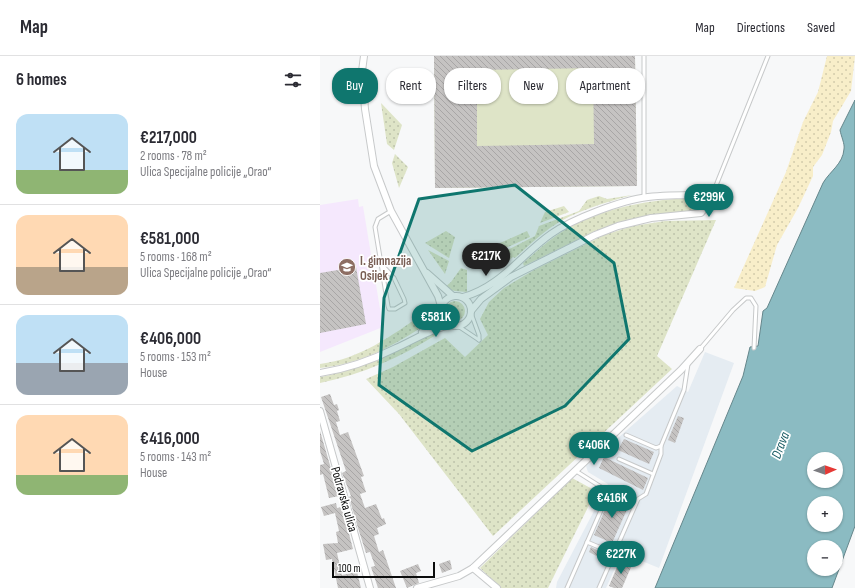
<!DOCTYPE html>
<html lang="en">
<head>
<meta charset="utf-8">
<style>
  body { margin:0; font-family:"Sofia Sans Condensed",sans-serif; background:#f7f7f7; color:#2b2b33; height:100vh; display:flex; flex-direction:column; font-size:15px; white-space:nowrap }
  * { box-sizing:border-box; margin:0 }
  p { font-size:13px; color:#7c7c81 }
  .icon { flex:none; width:22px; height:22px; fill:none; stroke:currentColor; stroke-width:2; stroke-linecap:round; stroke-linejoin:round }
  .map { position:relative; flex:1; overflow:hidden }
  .side { display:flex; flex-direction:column; background:#fff; width:320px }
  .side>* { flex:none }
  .top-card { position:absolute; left:12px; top:12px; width:380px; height:36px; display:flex; gap:8px }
  .needle { width:26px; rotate:88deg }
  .buttons { position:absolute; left:487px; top:396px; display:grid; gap:8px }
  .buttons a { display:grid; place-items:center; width:36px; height:36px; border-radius:50%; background:#fff; box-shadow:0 1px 3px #0004; font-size:20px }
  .scale { position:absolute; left:12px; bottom:10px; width:103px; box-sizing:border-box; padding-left:4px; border:2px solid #0b0c0c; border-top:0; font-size:11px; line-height:14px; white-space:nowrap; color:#0b0c0c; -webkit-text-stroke:3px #fff; paint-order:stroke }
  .price { position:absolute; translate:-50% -34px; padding:0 9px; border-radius:14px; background:#0f766e; color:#fff; font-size:13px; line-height:26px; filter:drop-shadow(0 1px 2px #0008) }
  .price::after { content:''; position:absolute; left:50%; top:24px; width:12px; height:9px; margin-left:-6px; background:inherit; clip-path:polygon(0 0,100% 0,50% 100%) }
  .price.active { background:#222; color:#fff }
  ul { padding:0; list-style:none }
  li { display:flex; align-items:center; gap:12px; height:100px; padding:0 16px }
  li+li { border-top:1px solid #e1e1e2 }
  li span { display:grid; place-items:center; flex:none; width:112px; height:80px; border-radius:12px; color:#555 }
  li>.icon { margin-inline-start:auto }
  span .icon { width:48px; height:48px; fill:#fffc; stroke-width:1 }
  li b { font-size:17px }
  h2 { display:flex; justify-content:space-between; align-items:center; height:48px; padding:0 16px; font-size:17px }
  .chip { padding:0 14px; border-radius:16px; background:#fff; box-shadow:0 1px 3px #0004; font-size:14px; line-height:36px }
  .chip.active { background:#0f766e; color:#fff }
  header { display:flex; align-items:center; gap:24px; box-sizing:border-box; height:56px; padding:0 20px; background:#fff; border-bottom:1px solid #e1e1e2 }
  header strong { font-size:19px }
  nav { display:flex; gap:22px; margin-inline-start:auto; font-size:14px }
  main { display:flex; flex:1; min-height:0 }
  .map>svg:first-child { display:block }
</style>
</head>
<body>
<header>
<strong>Map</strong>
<nav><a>Map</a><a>Directions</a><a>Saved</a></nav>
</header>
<main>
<section class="side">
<h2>6 homes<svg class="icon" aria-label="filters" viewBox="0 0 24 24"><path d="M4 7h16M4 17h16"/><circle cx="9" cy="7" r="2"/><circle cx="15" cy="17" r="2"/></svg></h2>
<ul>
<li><span style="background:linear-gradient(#bfe0f5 70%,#8fb573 0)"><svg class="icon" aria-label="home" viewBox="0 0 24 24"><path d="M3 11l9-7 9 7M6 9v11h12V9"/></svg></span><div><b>€217,000</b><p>2 rooms · 78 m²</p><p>Ulica Specijalne policije „Orao“</p></div></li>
<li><span style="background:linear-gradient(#ffd9b3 65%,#b9a48a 0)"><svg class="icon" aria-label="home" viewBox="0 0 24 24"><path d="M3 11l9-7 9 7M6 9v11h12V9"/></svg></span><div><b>€581,000</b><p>5 rooms · 168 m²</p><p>Ulica Specijalne policije „Orao“</p></div></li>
<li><span style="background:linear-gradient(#bfe0f5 60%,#9aa5b1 0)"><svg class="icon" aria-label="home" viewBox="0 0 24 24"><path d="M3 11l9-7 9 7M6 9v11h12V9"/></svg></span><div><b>€406,000</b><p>5 rooms · 153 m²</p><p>House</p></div></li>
<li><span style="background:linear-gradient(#ffd9b3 75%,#8fb573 0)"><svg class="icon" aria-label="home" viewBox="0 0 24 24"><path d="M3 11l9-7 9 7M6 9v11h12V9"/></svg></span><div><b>€416,000</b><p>5 rooms · 143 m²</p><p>House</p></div></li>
</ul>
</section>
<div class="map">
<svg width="535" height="532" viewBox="0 0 535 532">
  <defs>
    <pattern id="grass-dots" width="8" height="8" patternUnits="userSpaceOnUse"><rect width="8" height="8" fill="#dee4c7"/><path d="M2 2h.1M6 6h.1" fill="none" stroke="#bdc2aa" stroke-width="1.8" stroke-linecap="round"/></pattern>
    <pattern id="sand-dots" width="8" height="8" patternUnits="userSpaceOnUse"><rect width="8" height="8" fill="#f8eec9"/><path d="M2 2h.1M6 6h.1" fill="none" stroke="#d3cbab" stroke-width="1.8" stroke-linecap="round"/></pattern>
    <pattern id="building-back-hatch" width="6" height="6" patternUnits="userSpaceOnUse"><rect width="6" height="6" fill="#c5c3c2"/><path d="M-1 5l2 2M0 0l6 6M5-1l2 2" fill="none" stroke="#a8a6a6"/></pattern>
  </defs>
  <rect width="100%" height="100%" fill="#f7f8f9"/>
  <path fill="#e5ecf2" d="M385 296 414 307 339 512 302 497 286 532H236L237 526 288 428 268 416 266 410 357 330 368 336Z"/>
  <path fill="#f5e8fd" d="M38 143 39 151 43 150 63 271 0 296V149Z"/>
  <g fill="url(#grass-dots)">
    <path d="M61 47 82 69 74 94 67 88Z"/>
    <path d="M75 98 88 111 79 132 72 107Z"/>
    <path d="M312 139C284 147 254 155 230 172 218 181 206 192 195 202L193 201 182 210 174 208 176 200 215 180 219 170 259 155 267 144 279 140 287 143Z"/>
    <path d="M369 142 379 146V154L377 156 297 168 275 175 204 210 203 207C213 199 223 189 233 182 271 154 324 144 369 142Z"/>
    <path d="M244 150 249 156 220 167 225 156Z"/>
    <path d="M396 164 337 300 352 313 173 480 79 358 46 323 73 311 125 282 145 301 168 279 160 263 169 246 184 232 214 214 284 179 313 170 345 165Z"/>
    <path d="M126 175 135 181 129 202 105 187Z"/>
    <path d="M207 175 210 181 177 196 180 187Z"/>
    <path d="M108 194 129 205 125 218Z"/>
    <path d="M141 212 147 214V236L135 235 124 232 131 226Z"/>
    <circle cx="135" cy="255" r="10"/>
    <path d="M103 258 109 266C76 289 41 308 0 312V308C40 303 71 280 103 258Z"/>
    <path d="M116 276H117L116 279C79 302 43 318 0 327V321C44 313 76 295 116 276Z"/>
    <path d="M252 422 276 435 228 532H181L160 512Z"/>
  </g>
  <path fill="url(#sand-dots)" d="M507 0H535L531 35 513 65 511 76 502 99 493 111V120L478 152 457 189 445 231 435 235 414 232 466 116 483 66 498 36Z"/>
  <path fill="#dee4c7" d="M114 0H315L317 130 115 132Z"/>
  <path fill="#8bbbc2" stroke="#65868b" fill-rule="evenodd" d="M535 44V470L512 532H335L423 320 430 291 438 290 443 255 447 252 503 127C510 115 523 108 524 93 525 88 521 80 520 74ZM494 403H516V425H494ZM494 447H516V469H494ZM494 491H516V513H494Z"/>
  <g fill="url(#building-back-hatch)" fill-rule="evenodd">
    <path d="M114 0H315L317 130 115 132ZM273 12 274 88 157 90V14Z"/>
    <path d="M36 211 46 268 0 277V217Z"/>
    <path d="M10 338 14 349 17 348 19 354 17 355 20 365 16 366 20 379 28 376 44 420 41 421 46 436 40 438 45 452 56 448 62 463 64 462 66 468 57 472 59 478 54 480 59 496 63 494 76 532H58L51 511 55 510 50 496 46 497 38 472 29 441 31 440 22 417 26 415 1 341Z"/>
    <path d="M358 360 364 362 355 387 348 384Z"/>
    <path d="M0 375 19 440 9 442 3 418 0 419V409L4 408 0 395Z"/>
    <path d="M304 383 334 396 329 408 298 394Z"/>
    <path d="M284 401 328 422 323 434 279 412Z"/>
    <path d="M291 440 310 447 292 487 274 479Z"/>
    <path d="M16 447 17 452 22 451 33 493 17 497 22 519 37 516 41 532H18L12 503 6 504 3 488 18 487 16 476 19 475 15 457 4 460 1 451Z"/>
    <path d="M271 491 285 498 282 503 269 496Z"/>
    <path d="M130 504 132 513 122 517 119 508Z"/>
    <path d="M300 504 312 509 302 532H294L289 530Z"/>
    <path d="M98 508 101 515 96 517 99 527 87 532 80 515Z"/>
  </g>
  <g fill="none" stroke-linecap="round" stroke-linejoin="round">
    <defs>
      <g id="lane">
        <path d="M324 0V142"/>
        <path d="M386 141 393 136 397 127 448 0"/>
        <path d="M61 208 74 222 84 243 85 247 75 253H69L68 250 55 171 58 163 71 155"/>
        <path d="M151 257 159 279V284"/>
        <path d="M138 270 159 284"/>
        <path d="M380 293 413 254 426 242H431L436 250 434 292"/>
        <path d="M306 379 336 392 341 390"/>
        <path d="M299 403 333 418"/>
        <path d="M256 415 289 436 316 446"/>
        <path d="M267 486 293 497"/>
        <path d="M247 532 289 436"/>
        <path d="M279 532 318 443 326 438 341 398V390L364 334 368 308"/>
      </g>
      <g id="street">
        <path d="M44 0 42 15 45 53 54 110 71 155 118 240 121 250"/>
        <path d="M107 217 133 240"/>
        <circle cx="136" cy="255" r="15"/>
        <path d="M143 241C180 231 201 199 231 178 252 163 302 144 328 141 345 139 363 139 380 139L386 141 387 149 381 157 331 162 298 170 275 179 191 221 161 243 151 255"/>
        <path d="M102 276 121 258"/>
        <path d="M0 317C27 313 52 304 76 292 94 284 110 273 130 269"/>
        <path d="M0 355 50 532"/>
        <path d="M153 512 177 532"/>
        <path d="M97 532 139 520 153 512 361 314 380 293"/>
      </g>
    </defs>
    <use href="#lane" stroke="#c7c9ca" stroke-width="5"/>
    <use href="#street" stroke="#c7c9ca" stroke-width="8"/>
    <use href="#lane" stroke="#fff" stroke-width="3"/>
    <use href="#street" stroke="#fff" stroke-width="6"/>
  </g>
  <path fill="#0f766e" fill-opacity="0.2" stroke="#0f766e" stroke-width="3" stroke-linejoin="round" d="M195 129 294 207 309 283 245 350 152 395 59 329 64 242 99 143Z"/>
  <defs>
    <symbol id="school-disc" viewBox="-11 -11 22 22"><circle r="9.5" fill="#8d6e63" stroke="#fff"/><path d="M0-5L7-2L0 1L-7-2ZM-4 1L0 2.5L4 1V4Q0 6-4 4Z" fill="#fff"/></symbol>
  </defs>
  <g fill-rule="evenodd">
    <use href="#school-disc" x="17" y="201" width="20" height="20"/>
  </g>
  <g text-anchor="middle" stroke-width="3.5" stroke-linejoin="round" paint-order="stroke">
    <g font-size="13" font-weight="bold" fill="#785e54" stroke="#fff" text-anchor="start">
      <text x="40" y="209">I. gimnazija<tspan x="40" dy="15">Osijek</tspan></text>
    </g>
    <g font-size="13" fill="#0b0c0c" stroke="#fff">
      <text transform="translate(25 443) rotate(74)" y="5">Podravska ulica</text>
    </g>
    <g font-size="14" font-style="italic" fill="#175a62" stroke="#fff">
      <text transform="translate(460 389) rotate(-69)" y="5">Drava</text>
    </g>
  </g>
</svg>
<div class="buttons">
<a><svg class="needle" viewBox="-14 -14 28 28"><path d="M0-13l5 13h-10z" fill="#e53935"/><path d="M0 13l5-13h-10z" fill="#7c7c81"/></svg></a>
<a>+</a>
<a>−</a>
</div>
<div class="scale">100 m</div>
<b class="price" style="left:389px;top:162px">€299K</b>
<b class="price active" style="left:166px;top:221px">€217K</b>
<b class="price" style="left:116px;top:282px">€581K</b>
<b class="price" style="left:274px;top:410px">€406K</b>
<b class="price" style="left:292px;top:463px">€416K</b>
<b class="price" style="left:301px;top:519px">€227K</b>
<div class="top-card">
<a class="chip active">Buy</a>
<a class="chip">Rent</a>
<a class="chip">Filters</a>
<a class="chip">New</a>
<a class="chip">Apartment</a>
</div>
</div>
</main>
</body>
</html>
